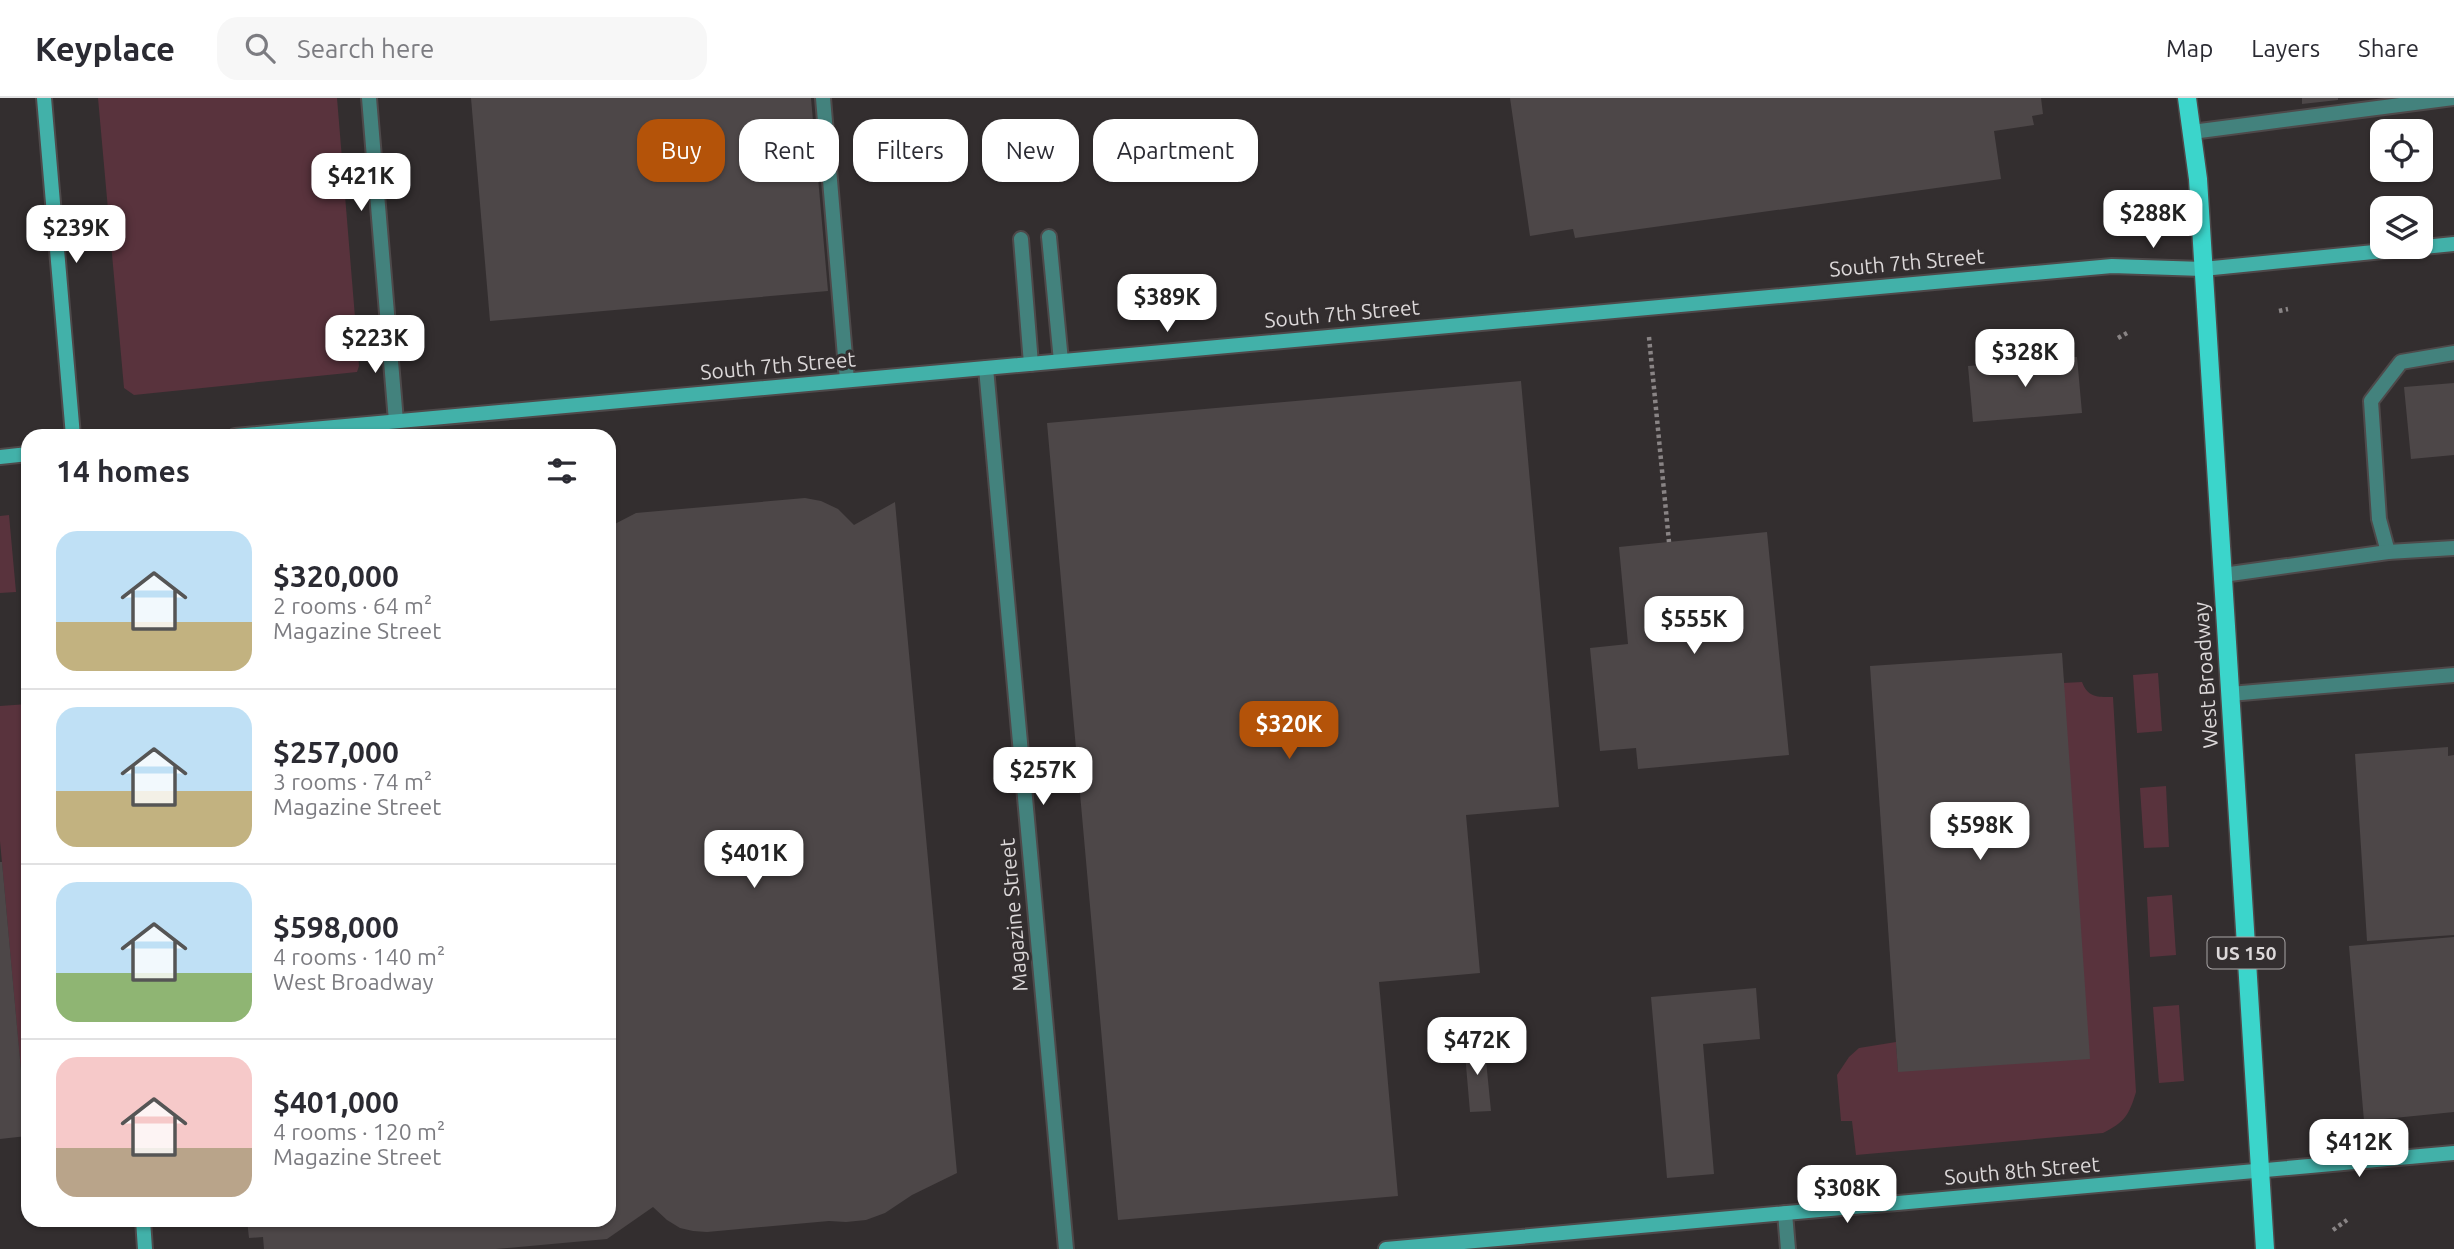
<!DOCTYPE html>
<html lang="en">
<head>
<meta charset="utf-8">
<style>
  body { margin:0; font-family:Ubuntu,sans-serif; background:#f7f7f7; color:#2b2b33; height:100vh; display:flex; flex-direction:column; font-size:26px; white-space:nowrap }
  * { box-sizing:border-box; margin:0 }
  p { font-size:23px; color:#7c7c81 }
  .icon { flex:none; width:38px; height:38px; fill:none; stroke:currentColor; stroke-width:2; stroke-linecap:round; stroke-linejoin:round }
  .map { position:relative; flex:1; overflow:hidden }
  .side { position:absolute; left:21px; top:331px; width:595px; height:798px; display:flex; flex-direction:column; background:#fff; border-radius:21px; box-shadow:0 2px 5px #0004 }
  .side>* { flex:none }
  .guide { position:absolute; left:637px; top:21px; width:665px; height:63px; display:flex; gap:14px }
  .tools { position:absolute; left:2370px; top:21px; display:grid; gap:14px }
  .tools a { display:grid; place-items:center; width:63px; height:63px; border-radius:14px; background:#fff; box-shadow:0 2px 5px #0004; font-size:35px }
  .price { position:absolute; translate:-50% -60px; padding:0 16px; border-radius:14px; background:#fff; color:#222; font-size:23px; line-height:46px; filter:drop-shadow(0 2px 4px #0008) }
  .price::after { content:''; position:absolute; left:50%; top:42px; width:21px; height:16px; margin-left:-10px; background:inherit; clip-path:polygon(0 0,100% 0,50% 100%) }
  .price.active { background:#b45309; color:#fff }
  ul { padding:0; list-style:none }
  li { display:flex; align-items:center; gap:21px; height:175px; padding:0 35px }
  li+li { border-top:2px solid #e1e1e2 }
  li span { display:grid; place-items:center; flex:none; width:196px; height:140px; border-radius:21px; color:#555 }
  li>.icon { margin-inline-start:auto }
  span .icon { width:84px; height:84px; fill:#fffc; stroke-width:1 }
  li b { font-size:30px }
  h2 { display:flex; justify-content:space-between; align-items:center; height:84px; padding:0 35px; font-size:30px }
  .chip { padding:0 24px; border-radius:21px; background:#fff; box-shadow:0 2px 5px #0004; font-size:24px; line-height:63px }
  .chip.active { background:#b45309; color:#fff }
  header { display:flex; align-items:center; gap:42px; box-sizing:border-box; height:98px; padding:0 35px; background:#fff; border-bottom:2px solid #e1e1e2 }
  header strong { font-size:33px }
  nav { display:flex; gap:38px; margin-inline-start:auto; font-size:24px }
  .search { width:490px; height:63px; background:#f7f7f7; display:flex; align-items:center; gap:18px; box-sizing:border-box; padding:0 24px; border-radius:21px; color:#7c7c81; font-size:26px }
  .map>svg:first-child { display:block }
</style>
</head>
<body>
<header>
<strong>Keyplace</strong>
<div class="search"><svg class="icon" aria-label="search" viewBox="0 0 24 24"><circle cx="10" cy="10" r="6"/><path d="M15 15l6 6"/></svg>Search here</div>
<nav><a>Map</a><a>Layers</a><a>Share</a></nav>
</header>
<div class="map">
<svg width="2454" height="1151" viewBox="0 0 2454 1151">
  <rect width="100%" height="100%" fill="#332e2f"/>
  <g fill="#59333d">
    <path d="M98 0H337L359 268 357 274 134 297 124 290Z"/>
    <path d="M9 417 16 494 0 495V418Z"/>
    <path d="M2158 575 2162 633 2137 635 2133 577Z"/>
    <path d="M2082 584C2088 600 2098 599 2113 599L2136 994C2129 1017 2125 1024 2103 1035L1856 1057 1852 1023H1841L1837 977 1849 959 1859 950 1896 944 1898 973 2063 585Z"/>
    <path d="M28 606V1007H24L0 743V608Z"/>
    <path d="M2166 688 2169 749 2144 750 2140 690Z"/>
    <path d="M2172 797 2176 857 2150 859 2147 799Z"/>
    <path d="M2179 907 2184 983 2159 985 2153 909Z"/>
  </g>
  <g fill="#4d4748">
    <path d="M471 0H811L828 193 490 223Z"/>
    <path d="M1510 0H2041L2043 16 2032 18 2034 27 1994 33 2001 81 1575 140 1573 131 1530 138Z"/>
    <path d="M2302 0H2338V2L2302 6Z"/>
    <path d="M2075 259H2077L2082 315 1973 324 1968 268Z"/>
    <path d="M1521 283 1559 709 1466 717 1480 875 1379 884 1398 1098 1118 1122 1047 325Z"/>
    <path d="M2454 285V357L2411 361 2404 289Z"/>
    <path d="M805 400 821 403 838 411 854 427 895 404 957 1075 912 1097 885 1115 866 1122 846 1124 829 1123 707 1134 693 1133 680 1130 667 1122 653 1109 607 1141 496 1151H264L263 1139 249 1140 247 1122H609V429L636 415Z"/>
    <path d="M1767 434 1789 657 1638 671 1636 650 1600 653 1590 550 1628 546 1619 449Z"/>
    <path d="M2062 555 2090 961 1898 974 1870 568Z"/>
    <path d="M2448 649V658L2454 657V837L2367 843 2355 656Z"/>
    <path d="M0 764H2L27 1038 0 1041Z"/>
    <path d="M2454 839V1014L2364 1023 2349 848Z"/>
    <path d="M1756 890 1760 941 1703 946 1714 1076 1667 1080 1651 899Z"/>
    <path d="M1484 942 1491 1013 1470 1014 1464 944Z"/>
  </g>
  <g fill="none" stroke-linecap="round" stroke-linejoin="round">
    <defs>
      <g id="lane">
        <path d="M823 0 847 282"/>
        <path d="M2192 34 2454 0"/>
        <path d="M1049 139 1061 263"/>
        <path d="M1021 141 1031 266"/>
        <path d="M2388 454 2379 421 2371 303 2401 264 2454 255"/>
        <path d="M2223 477 2388 454 2454 450"/>
        <path d="M2230 596 2454 577"/>
        <path d="M1785 1115 1788 1151"/>
      </g>
      <g id="street">
        <path d="M369 0 396 323"/>
        <path d="M986 270 1066 1151"/>
      </g>
      <g id="secondary">
        <path d="M44 0 73 338"/>
        <path d="M235 338 2112 168 2203 171 2454 146"/>
        <path d="M0 359 28 356"/>
        <path d="M143 1122 145 1151"/>
        <path d="M1386 1151 2454 1055"/>
      </g>
      <path id="primary" d="M2187 0 2198 81 2265 1151"/>
    </defs>
    <use href="#lane" stroke="#4e494a" stroke-width="18"/>
    <use href="#street" stroke="#4e494a" stroke-width="18"/>
    <use href="#secondary" stroke="#4e494a" stroke-width="18"/>
    <use href="#primary" stroke="#4e494a" stroke-width="21"/>
    <g stroke="#898485" stroke-width="4.5" stroke-dasharray="3.5 3.5" stroke-linecap="butt">
      <path d="M2279 213 2288 211"/>
      <path d="M1649 239 1669 444"/>
      <path d="M2118 240 2127 235"/>
      <path d="M2330 1030 2340 1034"/>
      <path d="M2333 1132 2347 1122"/>
    </g>
    <use href="#lane" stroke="#43827d" stroke-width="14"/>
    <use href="#street" stroke="#43827d" stroke-width="14"/>
    <use href="#secondary" stroke="#42b1a9" stroke-width="14"/>
    <use href="#primary" stroke="#3bd5cb" stroke-width="18"/>
  </g>
  <g text-anchor="middle" stroke-width="6" stroke-linejoin="round" paint-order="stroke">
    <rect fill="#332e2f" stroke="#a9a5a6" stroke-width="2" x="2207.5" y="839.5" width="77" height="31" rx="5"/>
    <g font-size="19" font-weight="bold" fill="#dcd8d9">
      <text x="2246" y="862">US 150</text>
    </g>
    <g font-size="21" fill="#dcd8d9" stroke="#332e2f">
      <text transform="translate(1907 165) rotate(-5)" y="7">South 7th Street</text>
      <text transform="translate(1342 216) rotate(-5)" y="7">South 7th Street</text>
      <text transform="translate(778 268) rotate(-5)" y="7">South 7th Street</text>
      <text transform="translate(2206 577) rotate(-94)" y="7">West Broadway</text>
      <text transform="translate(1014 817) rotate(-95)" y="7">Magazine Street</text>
      <text transform="translate(2022 1073) rotate(-5)" y="7">South 8th Street</text>
    </g>
  </g>
</svg>
<div class="tools">
<a><svg class="icon" aria-label="locate" viewBox="0 0 24 24"><circle cx="12" cy="12" r="6"/><path d="M12 2v4M12 18v4M2 12h4M18 12h4"/></svg></a>
<a><svg class="icon" aria-label="layers" viewBox="0 0 24 24"><path d="M12 4l9 5-9 5-9-5zM3 14l9 5 9-5"/></svg></a>
</div>
<b class="price" style="left:361px;top:115px">$421K</b>
<b class="price" style="left:2153px;top:152px">$288K</b>
<b class="price" style="left:76px;top:167px">$239K</b>
<b class="price" style="left:1167px;top:236px">$389K</b>
<b class="price" style="left:375px;top:277px">$223K</b>
<b class="price" style="left:2025px;top:291px">$328K</b>
<b class="price" style="left:1694px;top:558px">$555K</b>
<b class="price active" style="left:1289px;top:663px">$320K</b>
<b class="price" style="left:1043px;top:709px">$257K</b>
<b class="price" style="left:1980px;top:764px">$598K</b>
<b class="price" style="left:754px;top:792px">$401K</b>
<b class="price" style="left:1477px;top:979px">$472K</b>
<b class="price" style="left:2359px;top:1081px">$412K</b>
<b class="price" style="left:1847px;top:1127px">$308K</b>
<div class="guide">
<a class="chip active">Buy</a>
<a class="chip">Rent</a>
<a class="chip">Filters</a>
<a class="chip">New</a>
<a class="chip">Apartment</a>
</div>
<section class="side">
<h2>14 homes<svg class="icon" aria-label="filters" viewBox="0 0 24 24"><path d="M4 7h16M4 17h16"/><circle cx="9" cy="7" r="2"/><circle cx="15" cy="17" r="2"/></svg></h2>
<ul>
<li><span style="background:linear-gradient(#bfe0f5 65%,#c2b280 0)"><svg class="icon" aria-label="home" viewBox="0 0 24 24"><path d="M3 11l9-7 9 7M6 9v11h12V9"/></svg></span><div><b>$320,000</b><p>2 rooms · 64 m²</p><p>Magazine Street</p></div></li>
<li><span style="background:linear-gradient(#bfe0f5 60%,#c2b280 0)"><svg class="icon" aria-label="home" viewBox="0 0 24 24"><path d="M3 11l9-7 9 7M6 9v11h12V9"/></svg></span><div><b>$257,000</b><p>3 rooms · 74 m²</p><p>Magazine Street</p></div></li>
<li><span style="background:linear-gradient(#bfe0f5 65%,#8fb573 0)"><svg class="icon" aria-label="home" viewBox="0 0 24 24"><path d="M3 11l9-7 9 7M6 9v11h12V9"/></svg></span><div><b>$598,000</b><p>4 rooms · 140 m²</p><p>West Broadway</p></div></li>
<li><span style="background:linear-gradient(#f6c9c9 65%,#b9a48a 0)"><svg class="icon" aria-label="home" viewBox="0 0 24 24"><path d="M3 11l9-7 9 7M6 9v11h12V9"/></svg></span><div><b>$401,000</b><p>4 rooms · 120 m²</p><p>Magazine Street</p></div></li>
</ul>
</section>
</div>
</body>
</html>
